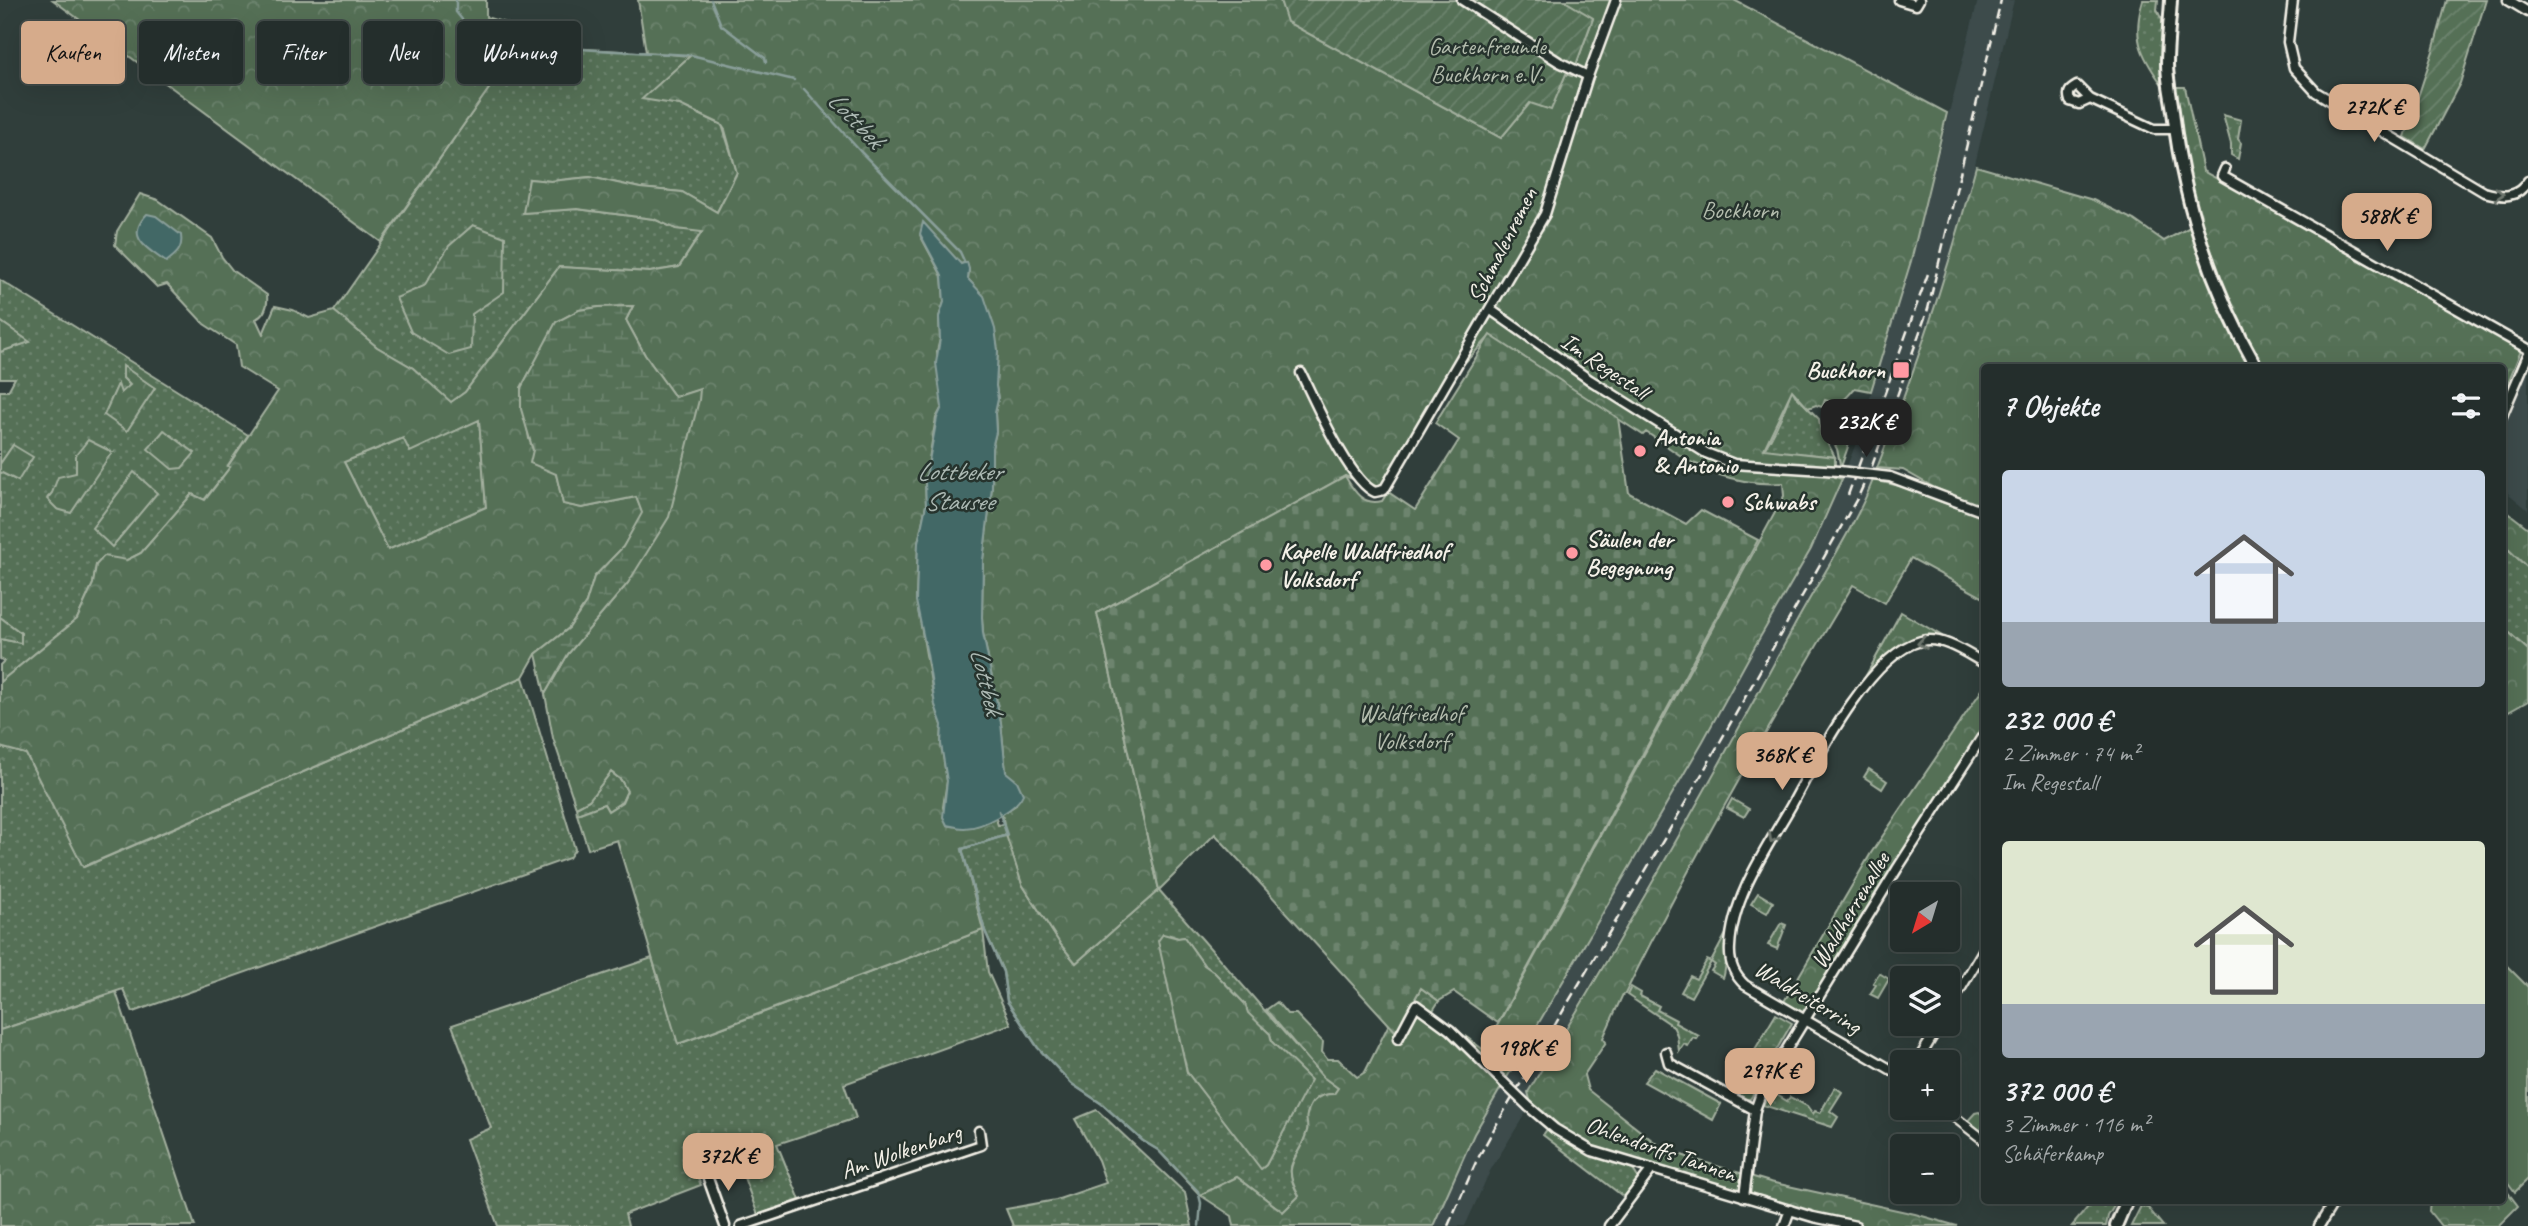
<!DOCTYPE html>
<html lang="de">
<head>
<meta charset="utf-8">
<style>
  body { margin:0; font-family:Caveat,sans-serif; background:#303a38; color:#f1f3f6; height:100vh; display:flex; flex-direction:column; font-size:26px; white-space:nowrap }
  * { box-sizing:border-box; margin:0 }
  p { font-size:23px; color:#a3a8a9 }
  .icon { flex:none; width:38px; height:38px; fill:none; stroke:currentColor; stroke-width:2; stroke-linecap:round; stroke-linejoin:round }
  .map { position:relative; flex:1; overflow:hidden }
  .drawer { position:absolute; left:1981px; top:364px; width:525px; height:840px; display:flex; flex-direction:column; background:#242e2c; border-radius:7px; box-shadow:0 7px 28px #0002,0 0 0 2px #414a48 }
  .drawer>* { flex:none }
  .guide { position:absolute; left:21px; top:21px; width:665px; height:63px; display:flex; gap:14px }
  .needle { width:46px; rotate:218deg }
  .controls { position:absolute; left:1890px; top:882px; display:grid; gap:14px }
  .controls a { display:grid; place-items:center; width:70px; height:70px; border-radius:7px; background:#242e2c; box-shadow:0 7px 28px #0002,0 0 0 2px #414a48; font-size:35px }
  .price { position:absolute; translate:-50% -60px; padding:0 16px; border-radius:14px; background:#d6ab8b; color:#111; font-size:23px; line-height:46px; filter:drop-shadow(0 2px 4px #0008) }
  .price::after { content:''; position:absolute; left:50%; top:42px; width:21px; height:16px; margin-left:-10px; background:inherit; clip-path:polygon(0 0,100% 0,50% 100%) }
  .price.selected { background:#222; color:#fff }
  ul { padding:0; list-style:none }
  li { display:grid; align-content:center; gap:14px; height:371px; padding:0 21px }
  li span { display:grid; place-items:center; height:217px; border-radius:7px; color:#555 }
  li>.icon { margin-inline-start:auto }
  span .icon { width:126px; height:126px; fill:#fffc; stroke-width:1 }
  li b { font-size:30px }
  h2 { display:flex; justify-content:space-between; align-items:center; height:84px; padding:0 21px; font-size:30px }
  .tag { padding:0 24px; border-radius:7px; background:#242e2c; box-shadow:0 7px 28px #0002,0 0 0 2px #414a48; font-size:24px; line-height:63px }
  .tag.selected { background:#d6ab8b; color:#111 }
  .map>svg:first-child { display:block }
</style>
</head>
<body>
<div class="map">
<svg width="2528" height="1226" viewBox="0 0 2528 1226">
  <defs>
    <pattern id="grass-dots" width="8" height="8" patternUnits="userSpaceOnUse" patternTransform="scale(1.75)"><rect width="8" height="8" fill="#546f56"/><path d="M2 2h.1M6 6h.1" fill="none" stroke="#6d846e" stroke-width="1.8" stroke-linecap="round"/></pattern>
    <pattern id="forest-crowns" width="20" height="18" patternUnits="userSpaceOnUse" patternTransform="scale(1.75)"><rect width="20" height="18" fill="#546f56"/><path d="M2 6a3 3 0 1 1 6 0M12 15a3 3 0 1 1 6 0" fill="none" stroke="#6d846e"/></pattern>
    <pattern id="wetland-marsh" width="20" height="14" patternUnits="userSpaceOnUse" patternTransform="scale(1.75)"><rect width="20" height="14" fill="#546f56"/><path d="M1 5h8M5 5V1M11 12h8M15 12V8" fill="none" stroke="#6d846e"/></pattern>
    <pattern id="cemetery-stones" width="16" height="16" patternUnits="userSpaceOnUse" patternTransform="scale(1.75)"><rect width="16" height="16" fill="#546f56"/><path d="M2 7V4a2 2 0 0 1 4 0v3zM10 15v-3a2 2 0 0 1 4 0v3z" fill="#6d846e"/></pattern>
    <pattern id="garden-furrows" width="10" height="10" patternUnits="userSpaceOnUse" patternTransform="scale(1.75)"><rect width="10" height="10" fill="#546f56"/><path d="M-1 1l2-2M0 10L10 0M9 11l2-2" fill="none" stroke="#6d846e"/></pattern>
  </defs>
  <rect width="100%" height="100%" fill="#303e3b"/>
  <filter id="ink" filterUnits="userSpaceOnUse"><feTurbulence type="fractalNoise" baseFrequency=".0143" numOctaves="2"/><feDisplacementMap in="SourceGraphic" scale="14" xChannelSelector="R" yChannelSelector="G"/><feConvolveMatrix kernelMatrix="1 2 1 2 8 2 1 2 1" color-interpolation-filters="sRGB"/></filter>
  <g filter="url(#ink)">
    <g fill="#3c4b4c">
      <path d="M1978 0H2014L1962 219 1905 398 1861 511 1807 603 1679 834 1528 1092 1531 1104 1490 1171 1465 1226H1433L1474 1134 1703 741 1755 646 1811 549 1829 512 1857 441 1911 261Z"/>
      <path d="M2528 368V510L2503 489 2502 431Z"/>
    </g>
    <g fill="url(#grass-dots)" stroke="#a4b09f" stroke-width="2" fill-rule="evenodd">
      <path d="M2143 0H2158L2157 10 2162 20 2161 83C2140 54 2132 36 2143 0Z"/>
      <path d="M519 45 691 55 644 98 680 105 722 125 737 172 717 212 682 192 640 188 590 177 551 181 529 179 524 213 577 209 654 219 676 229 702 231 679 267 650 272 559 267 465 392 451 403 413 368 377 347 334 311Z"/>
      <path d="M2223 115 2241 120 2238 139 2241 143 2238 159 2231 155V144Z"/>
      <path d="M0 280 248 435 228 465 230 467 204 500 192 494 141 553 127 560 96 565 93 584 77 619 0 682V665L4 661 0 659V639L21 643V633L0 617V472L18 481 13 445 0 464V391H8L15 378H0V352L29 342 0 321ZM124 367 154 388 104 415 118 385 120 393 130 385 123 378ZM112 452 47 498 76 473V455Z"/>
      <path d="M1792 389 1795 395 1819 419 1821 435 1823 434 1835 457 1764 450C1776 431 1785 409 1792 389Z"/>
      <path d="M479 419 486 507 388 550 344 462 404 438 411 451Z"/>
      <path d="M1831 438 1849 444 1842 464H1840L1837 449Z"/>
      <path d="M2502 544 2528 568V650L2503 627Z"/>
      <path d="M523 677 575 849 569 858 133 1012 123 989 0 1030V747L26 754 84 867Z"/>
      <path d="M1869 769 1887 781 1882 789 1864 777Z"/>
      <path d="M611 772 621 780 627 791 622 802 608 811 604 804 577 814 576 807 589 800Z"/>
      <path d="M1732 799 1749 809 1744 817 1727 808Z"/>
      <path d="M1007 835 1022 884 1061 945 1076 963 1159 890 1323 1077 1338 1088 1334 1094C1320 1094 1310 1100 1307 1115 1306 1120 1309 1126 1307 1131 1299 1161 1279 1162 1300 1196L1283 1212 1237 1177 1200 1195 1158 1150 1143 1141 1102 1104 1072 1084 1038 1048 1007 1001 1003 971 985 931 962 849ZM1170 935 1178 938 1184 937 1204 965 1214 972 1245 1004 1247 1013 1270 1034 1272 1042 1310 1080 1266 1165 1262 1168 1187 1072Z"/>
      <path d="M1758 893 1773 902 1767 913 1751 904Z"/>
      <path d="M1781 923 1786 925 1777 949 1768 945Z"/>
      <path d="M1729 928C1726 941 1727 971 1723 978L1711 971 1715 965 1711 962 1691 997 1681 992 1690 976 1696 979 1707 960 1711 962Z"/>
      <path d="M983 930 988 972 1011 1024 844 1084 856 1118 777 1144 800 1200 758 1215 743 1175 720 1179 710 1158 691 1162 701 1185 625 1214 628 1226H498L466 1139 491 1128 452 1025 652 958 679 1044Z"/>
      <path d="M1879 973 1889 979 1878 998 1870 994 1876 985 1873 983Z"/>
      <path d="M1631 987 1641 993 1640 996 1659 1006 1657 1010 1676 1020 1675 1023 1699 1036 1697 1039 1693 1038 1688 1046 1684 1044 1679 1051 1677 1035 1673 1026 1627 995Z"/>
      <path d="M1776 1014 1792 1023 1760 1078 1752 1096 1750 1099H1743L1732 1093 1735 1087 1738 1089 1747 1071 1745 1066Z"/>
      <path d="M1835 1087 1842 1092 1830 1111 1838 1117 1832 1127 1763 1105 1770 1091 1787 1101 1790 1097 1807 1106 1813 1114 1815 1111 1820 1113Z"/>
      <path d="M1097 1110 1185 1193 1192 1226H1013L1006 1209 1056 1200 1106 1183 1098 1160 1075 1119Z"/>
      <path d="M1548 1128 1584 1151 1633 1169 1638 1178 1624 1197 1543 1135Z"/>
      <path d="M2093 1201H2117L2108 1216 2106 1226H2072Z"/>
      <path d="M2141 1206 2148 1208 2163 1226H2131Z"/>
    </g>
    <g fill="url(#forest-crowns)" stroke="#a4b09f" stroke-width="2" fill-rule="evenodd">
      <path d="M53 0H486V17L537 33 519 46 381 242Z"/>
      <path d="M638 0H1280L1288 22 1501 138 1530 102 1566 74 1572 76 1593 19 1563 0H1734L1947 113 1911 261 1871 391 1855 388C1844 400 1842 406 1825 400L1822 407 1816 405 1808 408 1792 390 1764 449 1835 457V477L1842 479 1811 549 1755 646 1703 741 1474 1134 1433 1226H1234L1232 1216 1200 1195 1237 1177 1283 1212 1299 1196C1280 1162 1299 1161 1307 1131 1309 1126 1305 1120 1307 1115 1310 1100 1320 1094 1334 1094L1338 1088 1323 1077 1266 1010 1277 1002 1287 1014H1296L1323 1042 1322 1052 1327 1059H1338L1357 1077 1365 1072 1389 1024 1397 1031 1421 988 1439 1001 1432 1012 1484 1050 1784 496 1783 483C1760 485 1738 481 1716 474V471L1690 462 1646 432 1643 435 1490 336 1438 391 1387 484C1372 490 1359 481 1345 476L1097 613 1159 890 1076 963 1061 945 1022 884 1006 835 962 849 983 930 678 1044 617 840 588 849 577 814 604 804 608 811 622 802 627 791 621 780 611 772 589 800 576 807 553 738 545 694 568 654 628 583 685 450 699 390 675 397 645 355 626 320 633 306 599 307 579 310 557 322 521 388 529 439 533 450 556 474 563 504 582 508 636 497 643 513 623 547 594 577 586 603 569 628 536 654 523 677 83 867 26 754 0 747V682L77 619 93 584 96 565 104 556 127 560 141 553 192 494 205 500 230 467 228 466 278 391 239 367 236 345 204 324 167 284 157 287 115 245 117 231 140 194 158 200 212 238 222 257 233 271 267 295C268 305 266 314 256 319L263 334 275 306 293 310 309 318 334 311 377 347 413 368 451 402 465 392 559 267 650 272 679 267 702 232 676 229 654 219 577 209 523 213 529 179 551 181 590 177 640 188 682 192 717 212 737 173 725 130 721 124 680 105 642 99 690 56 646 52ZM920 235 961 264 966 262 969 270 968 279 984 297 998 350 996 386 998 399 995 413 996 432 992 448V487L983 560 982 617 983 633 1001 723 1006 772 1016 805 1002 814 1004 824 998 825 995 816C980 829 965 828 947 825L943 807 947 781 941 744 942 725 935 705 916 598 918 543 926 505 925 482 936 418 942 407 937 351 940 339 939 317 944 302 942 276ZM479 420 486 507 388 550 344 462 403 438 410 452Z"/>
      <path d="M2173 87H2185L2203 171 2522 348 2503 395 2502 368 2262 367C2241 328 2221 288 2207 245 2189 194 2182 140 2173 87Z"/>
      <path d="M1976 166 2093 200 2134 220 2164 241 2192 226 2252 367 1984 368V509L1935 488 1903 470 1877 468C1916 369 1949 268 1976 166Z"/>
      <path d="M0 321 30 342 0 352Z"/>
      <path d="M123 366 155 388 127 431 104 415 118 384 121 393 130 385 123 378Z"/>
      <path d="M164 430 195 453 182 468 172 469 148 449Z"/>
      <path d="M88 440 112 452 71 513 57 509 47 499 52 493 58 477 76 473V455Z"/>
      <path d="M13 445 33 457 18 481 0 472V464Z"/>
      <path d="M134 472 157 493 112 547 92 528Z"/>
      <path d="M1873 480 1900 486 1984 518V598L1911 558 1885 603 1853 585C1773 719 1694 854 1625 994H1623L1603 1038 1606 1042 1584 1075 1588 1090 1662 1148 1690 1158 1770 1182 1915 1214 1957 1226H1856L1813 1217 1572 1141 1531 1104 1528 1092C1620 942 1707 789 1790 634 1817 582 1851 535 1873 480Z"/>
      <path d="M2502 508 2528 528V568L2503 544Z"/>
      <path d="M1901 612 1942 636 1944 642 1909 645 1868 684 1863 681Z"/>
      <path d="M0 617 21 633V643L0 639Z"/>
      <path d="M2503 627 2528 650V701L2503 715Z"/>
      <path d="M1984 687V728L1942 793 1807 1012 1799 1015 1782 1005 1871 853Z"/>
      <path d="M1163 934 1178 938 1184 937 1204 965 1214 972 1245 1004 1248 1013 1270 1034 1272 1042 1311 1080 1266 1165 1261 1169 1187 1072 1158 941Z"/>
      <path d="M116 992 195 1226H0V1030Z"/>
      <path d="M1655 1068 1721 1104 1713 1120 1644 1082Z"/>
      <path d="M1979 1112 1984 1116V1140L1964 1125 1975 1113Z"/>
      <path d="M2503 1186 2518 1206 2498 1226H2441L2429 1211 2430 1201 2502 1200Z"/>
    </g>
    <g fill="url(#wetland-marsh)" stroke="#a4b09f" stroke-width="2">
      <path d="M473 225 505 237 504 292 472 314 471 349 449 355 411 332 396 298 424 286 449 246Z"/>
      <path d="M633 306 626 320 645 355 675 397 700 389 699 400 669 517 628 583 568 654 545 694 536 654 569 628 586 603 594 577 623 547 642 513 636 497 582 508 563 504 556 474 530 463 533 450 521 409V388L556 322 579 310 599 307Z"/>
    </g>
    <path fill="url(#cemetery-stones)" stroke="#a4b09f" stroke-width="2" d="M1490 335 1618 418 1629 493 1686 524 1701 510 1758 540 1498 1023 1454 992 1439 1001 1421 988 1396 1032 1215 834 1159 890 1097 613 1345 476C1354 491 1362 506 1382 501L1388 492 1415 510 1459 440 1435 423Z"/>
    <g fill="url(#garden-furrows)" stroke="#a4b09f" stroke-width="2">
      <path d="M1280 0H1563L1593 18 1572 76 1566 74 1551 110 1530 103 1501 138 1287 22Z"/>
      <path d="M2447 0H2486L2460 83 2425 149 2405 137 2433 51Z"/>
    </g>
    <path fill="#546f56" stroke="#a4b09f" stroke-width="2" d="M2503 962 2528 987V1179L2515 1192 2503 1176Z"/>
    <g fill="#436866" stroke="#8a9f9a" stroke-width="2">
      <path d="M147 214 156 216 181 235C183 249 177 254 166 262 146 248 125 237 147 214Z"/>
      <path d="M923 222 961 264 967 262 969 269 968 279 984 296 995 329 998 350 996 386 998 399 995 413 996 432 992 448V487L983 560 982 617 983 633 1001 723 1006 772 1017 781 1023 794C1017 809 981 829 963 828 958 828 952 826 947 825L943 817 947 781 941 744 942 725 935 705 927 654 916 601 918 543 926 505 925 482 937 418 942 407 936 363 940 339 939 317 944 302 942 275 920 234Z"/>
    </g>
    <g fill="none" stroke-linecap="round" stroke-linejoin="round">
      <g stroke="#8a9f9a" stroke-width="2.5">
        <path d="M456 0V12L464 22 463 33 482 42 500 40 512 41 521 46 691 55 794 80"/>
        <path d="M711 0 721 25 765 58 766 62"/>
        <path d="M804 89 860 151 960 252 965 263"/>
        <path d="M999 811 1007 835 962 849 985 931 1003 972 1007 1001 1038 1048 1072 1084 1102 1104 1143 1141 1158 1150 1198 1191 1201 1203 1199 1226"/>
      </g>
      <defs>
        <g id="minor">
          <path d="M1462 0 1559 62 1588 76"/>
          <path d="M1899 0 1916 5 1919 0"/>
          <path d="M2293 0 2288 42 2294 68 2316 92 2484 192C2502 197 2517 199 2528 181"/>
          <path d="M2508 0 2528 12"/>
          <path d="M2090 99 2079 104 2070 101C2067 92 2070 90 2077 86L2090 99 2154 129H2175"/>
          <path d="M2225 169 2222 176 2528 349"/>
          <path d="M1491 310 1590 380 1706 453 1734 464 1839 471"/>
          <path d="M1301 373C1315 401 1349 481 1375 492L1384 490 1545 214 1588 76 1616 0"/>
          <path d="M2502 416 2528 355"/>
          <path d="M1890 477 1984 512"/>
          <path d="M1948 1010 1984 949"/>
          <path d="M1398 1039 1416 1005 1450 1030 1504 1083"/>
          <path d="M1666 1052 1669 1063 1755 1110"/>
          <path d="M1917 1062 1940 1024"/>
          <path d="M1902 1076 1745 985C1734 975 1729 961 1730 947 1732 897 1767 848 1791 806 1815 762 1870 653 1921 641 1943 636 1966 653 1984 663"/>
          <path d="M1529 1107 1555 1129 1592 1151 1813 1217 1856 1226"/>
          <path d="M1943 1108 1984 1140"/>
          <path d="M705 1170 725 1226"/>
          <path d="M1744 1197 1755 1110 1763 1088 1897 869 1984 734"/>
          <path d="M741 1226 981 1145 979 1131"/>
          <path d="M1609 1226 1652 1169"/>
          <path d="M1784 1226 1790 1210"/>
          <path d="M2319 1226 2335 1200"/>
        </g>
        <g id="secondary">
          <path d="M2171 0C2170 21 2167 43 2167 64 2167 80 2171 96 2173 111 2183 201 2212 289 2257 368"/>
          <path d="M2116 1226 2127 1200"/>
        </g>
      </defs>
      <use href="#minor" stroke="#f4f1e8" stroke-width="13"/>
      <use href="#secondary" stroke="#f4f1e8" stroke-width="16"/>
      <use href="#minor" stroke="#26332d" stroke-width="8"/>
      <use href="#secondary" stroke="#26332d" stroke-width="10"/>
      <g stroke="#f4f1e8" stroke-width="2.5" stroke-dasharray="10 5" stroke-linecap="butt">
        <path d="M1848 495 1929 271"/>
        <path d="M1448 1226 1476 1162 1495 1127 1694 788 1859 495 1872 466 1928 309 2001 0"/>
      </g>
      <defs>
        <g id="minor-bridge">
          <path d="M1839 471 1890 477"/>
          <path d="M1504 1083 1529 1107"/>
        </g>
      </defs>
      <use href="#minor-bridge" stroke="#f4f1e8" stroke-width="13" stroke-linecap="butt"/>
      <use href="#minor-bridge" stroke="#26332d" stroke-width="8"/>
    </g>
    <defs><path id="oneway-chevron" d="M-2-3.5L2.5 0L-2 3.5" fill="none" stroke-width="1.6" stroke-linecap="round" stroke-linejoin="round" transform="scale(1.75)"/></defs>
    <g stroke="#6e766e">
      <use href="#oneway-chevron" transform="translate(2499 194) rotate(3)"/>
      <use href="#oneway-chevron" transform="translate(1922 643) rotate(170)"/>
      <use href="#oneway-chevron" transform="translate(1773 838) rotate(119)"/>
    </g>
  </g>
  <g fill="#ff9aa2" stroke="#26332d" stroke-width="2.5">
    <rect x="1892" y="361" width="18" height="18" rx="3.5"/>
    <circle cx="1640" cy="451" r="7"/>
    <circle cx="1728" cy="502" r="7"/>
    <circle cx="1572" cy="553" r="7"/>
    <circle cx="1266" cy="565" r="7"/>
  </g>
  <g text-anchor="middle" stroke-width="5" stroke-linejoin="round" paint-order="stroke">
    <g font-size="24" fill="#b4bdae" stroke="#26332d">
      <text x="1487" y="54">Gartenfreunde<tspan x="1487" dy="28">Buckhorn e.V.</tspan></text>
      <text x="1740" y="218">Bockhorn</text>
      <text x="1411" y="721">Waldfriedhof<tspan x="1411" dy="28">Volksdorf</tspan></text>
    </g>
    <g font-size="24" fill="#f4f1e8" stroke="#26332d">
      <text transform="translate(1502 245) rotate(-63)" y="8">Schmalenremen</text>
      <text transform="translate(1605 366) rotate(34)" y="8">Im Regestall</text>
      <text transform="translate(1850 910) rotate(-59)" y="8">Waldherrenallee</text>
      <text transform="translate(1808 997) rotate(31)" y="8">Waldreiterring</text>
      <text transform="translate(1661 1149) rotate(19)" y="8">Ohlendorffs Tannen</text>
      <text transform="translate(901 1151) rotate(-19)" y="8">Am Wolkenbarg</text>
    </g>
    <g font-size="24" font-weight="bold" fill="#f4f1e8" stroke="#26332d" text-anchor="start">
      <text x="1885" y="378" text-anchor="end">Buckhorn</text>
      <text x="1654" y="445">Antonia<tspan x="1654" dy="28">&amp; Antonio</tspan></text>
      <text x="1742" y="510">Schwabs</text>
      <text x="1586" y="547">Säulen der<tspan x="1586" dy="28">Begegnung</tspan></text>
      <text x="1280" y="559">Kapelle Waldfriedhof<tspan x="1280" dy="28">Volksdorf</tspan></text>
    </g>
    <g font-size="26" font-style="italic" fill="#adbab4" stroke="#26332d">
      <text transform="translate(856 119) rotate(46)" y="9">Lottbek</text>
      <text x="959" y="480">Lottbeker<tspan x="959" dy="30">Stausee</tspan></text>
      <text transform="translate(987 681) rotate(76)" y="9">Lottbek</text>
    </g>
  </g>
</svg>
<div class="controls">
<a><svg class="needle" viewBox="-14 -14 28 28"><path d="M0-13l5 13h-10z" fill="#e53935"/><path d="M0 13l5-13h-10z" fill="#a3a8a9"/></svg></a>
<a><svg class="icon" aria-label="layers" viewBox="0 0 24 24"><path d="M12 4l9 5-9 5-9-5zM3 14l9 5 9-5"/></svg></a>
<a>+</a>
<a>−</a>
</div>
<b class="price" style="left:2374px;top:144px">272K €</b>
<b class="price" style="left:2387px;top:253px">588K €</b>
<b class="price selected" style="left:1866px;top:459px">232K €</b>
<b class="price" style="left:1782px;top:792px">368K €</b>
<b class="price" style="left:1526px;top:1085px">198K €</b>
<b class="price" style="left:1770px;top:1108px">297K €</b>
<b class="price" style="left:728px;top:1193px">372K €</b>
<div class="guide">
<a class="tag selected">Kaufen</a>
<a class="tag">Mieten</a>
<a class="tag">Filter</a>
<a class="tag">Neu</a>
<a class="tag">Wohnung</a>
</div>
<section class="drawer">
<h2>7 Objekte<svg class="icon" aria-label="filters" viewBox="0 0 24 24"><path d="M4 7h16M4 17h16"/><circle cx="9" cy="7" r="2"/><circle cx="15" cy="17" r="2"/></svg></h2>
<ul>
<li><span style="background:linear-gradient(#c9d6e8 70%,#9aa5b1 0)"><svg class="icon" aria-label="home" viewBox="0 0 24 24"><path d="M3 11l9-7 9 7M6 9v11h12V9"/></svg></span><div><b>232 000 €</b><p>2 Zimmer · 74 m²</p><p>Im Regestall</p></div></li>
<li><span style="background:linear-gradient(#dfe7d0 75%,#9aa5b1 0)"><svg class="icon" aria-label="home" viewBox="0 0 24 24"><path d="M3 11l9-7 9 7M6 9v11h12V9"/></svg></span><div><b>372 000 €</b><p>3 Zimmer · 116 m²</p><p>Schäferkamp</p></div></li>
</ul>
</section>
</div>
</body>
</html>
